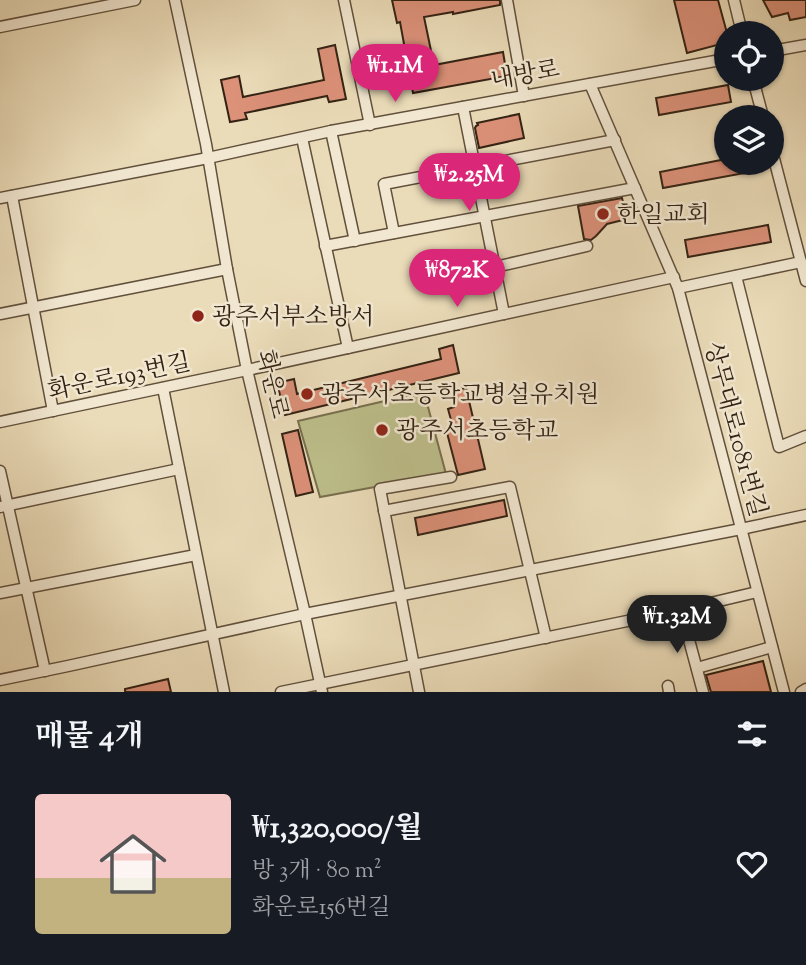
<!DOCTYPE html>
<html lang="ko">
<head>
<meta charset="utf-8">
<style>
  body { margin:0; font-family:"Sorts Mill Goudy","Noto Serif KR",serif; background:#20242c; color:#f1f3f6; height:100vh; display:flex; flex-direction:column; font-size:26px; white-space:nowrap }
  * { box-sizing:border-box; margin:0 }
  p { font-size:23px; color:#9ea1a6 }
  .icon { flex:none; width:38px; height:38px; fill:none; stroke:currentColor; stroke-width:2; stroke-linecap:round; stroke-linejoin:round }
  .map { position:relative; height:692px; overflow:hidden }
  .sheet { display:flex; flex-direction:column; background:#171b24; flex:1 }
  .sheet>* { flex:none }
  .tools { position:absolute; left:714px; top:21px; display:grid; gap:14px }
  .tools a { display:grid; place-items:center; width:70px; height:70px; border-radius:50%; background:#171b24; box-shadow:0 2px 5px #0004; font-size:35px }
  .price { position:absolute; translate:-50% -60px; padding:0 16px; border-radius:24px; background:#db2777; color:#fff; font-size:23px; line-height:46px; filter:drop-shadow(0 2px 4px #0008) }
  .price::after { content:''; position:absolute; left:50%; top:42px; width:21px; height:16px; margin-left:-10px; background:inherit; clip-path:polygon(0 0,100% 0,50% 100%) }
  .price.active { background:#222; color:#fff }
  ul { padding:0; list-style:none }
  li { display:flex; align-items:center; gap:21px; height:175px; padding:0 35px }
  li+li { border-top:2px solid #363941 }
  li span { display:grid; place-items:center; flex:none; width:196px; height:140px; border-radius:7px; color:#555 }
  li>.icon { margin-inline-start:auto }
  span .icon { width:84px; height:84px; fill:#fffc; stroke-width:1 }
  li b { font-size:30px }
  h2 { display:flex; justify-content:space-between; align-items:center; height:84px; padding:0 35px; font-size:30px }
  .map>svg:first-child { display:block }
</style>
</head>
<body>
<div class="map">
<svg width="806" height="692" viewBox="0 0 806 692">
  <rect width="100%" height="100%" fill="#ebdcb9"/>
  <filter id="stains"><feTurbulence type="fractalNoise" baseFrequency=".00286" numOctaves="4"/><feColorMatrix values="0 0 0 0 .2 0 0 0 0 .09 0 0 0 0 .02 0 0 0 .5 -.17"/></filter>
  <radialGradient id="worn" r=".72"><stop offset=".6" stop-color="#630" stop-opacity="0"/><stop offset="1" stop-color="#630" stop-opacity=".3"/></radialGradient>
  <path fill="#bdbf8b" stroke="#78704f" stroke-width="2" d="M424 392 446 474 320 497 298 421Z"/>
  <g fill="#dc9179" stroke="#332213" stroke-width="2">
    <path d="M392 0H500V5L453 14V12L424 17 434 65 503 52 507 76 413 93 400 22 397 23Z"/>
    <path d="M674 0H718L727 33 721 44 687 53Z"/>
    <path d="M763 0H806V17L790 20 788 13 772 17Z"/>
    <path d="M335 45 346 99 329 102 327 96 245 113 247 119 230 122 221 80 239 76 243 97 324 80 318 49Z"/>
    <path d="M728 85 731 102 659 115 656 98Z"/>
    <path d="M519 114 524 138 479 148 475 128 476 126 478 125 477 123Z"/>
    <path d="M726 159V163H748L750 172 663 188 660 172Z"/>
    <path d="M622 198 627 219 607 224 596 236 591 240 584 239 578 206Z"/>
    <path d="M768 225 771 242 688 257 685 240Z"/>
    <path d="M453 345 459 373 285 415 277 383 294 379 297 394 441 359 439 349Z"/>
    <path d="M466 388 485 469 458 475 446 429 453 427 448 409 454 407 450 391Z"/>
    <path d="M298 430 313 492 296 496 282 434Z"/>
    <path d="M504 500 507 516 418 535 415 518Z"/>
    <path d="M763 661 771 692H711L706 675Z"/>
    <path d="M168 679 171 692H125V689Z"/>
  </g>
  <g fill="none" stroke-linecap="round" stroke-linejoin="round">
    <defs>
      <g id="minor">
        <path d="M175 0 206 144 227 269 247 370 305 614 322 692"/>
        <path d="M344 0 370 125"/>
        <path d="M507 0 524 96"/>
        <path d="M734 0 742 33"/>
        <path d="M0 27 135 0"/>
        <path d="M772 51 806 45"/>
        <path d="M753 79 763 117"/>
        <path d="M590 84 678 288 784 692"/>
        <path d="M463 107 504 314"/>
        <path d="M331 131 355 241"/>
        <path d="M302 138 348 348"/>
        <path d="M772 151 806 281"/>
        <path d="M12 196 53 411"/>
        <path d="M0 198 208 158 331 131 726 59"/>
        <path d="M394 233 384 184 615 140"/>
        <path d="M325 246 635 188"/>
        <path d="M495 267 587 246"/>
        <path d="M736 276 779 447 806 436"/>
        <path d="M678 288 801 262"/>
        <path d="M0 314 227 269"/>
        <path d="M163 388 224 692"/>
        <path d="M0 422 247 370 674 277"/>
        <path d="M0 471 45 671"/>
        <path d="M0 507 179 469"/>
        <path d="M384 511 510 487 546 638"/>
        <path d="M0 593 196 555"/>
        <path d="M681 610 703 692"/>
        <path d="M697 668 772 647"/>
        <path d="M0 680 68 666 305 614 741 529 806 515"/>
        <path d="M668 686 669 692"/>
        <path d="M281 692 681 610 757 592"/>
        <path d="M419 692 380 489 451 477"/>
        <path d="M801 692 806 689"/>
      </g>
    </defs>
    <use href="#minor" stroke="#61503c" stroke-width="13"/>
    <use href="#minor" stroke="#f2e8d2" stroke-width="10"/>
  </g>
  <g fill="#8f2418" stroke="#f2e8d2" stroke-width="2.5">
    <circle cx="603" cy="214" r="7"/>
    <circle cx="198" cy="316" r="7"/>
    <circle cx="307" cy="394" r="7"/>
    <circle cx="382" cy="430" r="7"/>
  </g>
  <g text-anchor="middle" stroke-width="5" stroke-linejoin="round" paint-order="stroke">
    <g font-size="24" fill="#332213" stroke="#f2e8d2">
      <text transform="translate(525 74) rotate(-10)" y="8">내방로</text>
      <text transform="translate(119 376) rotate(-12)" y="8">화운로193번길</text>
      <text transform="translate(273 384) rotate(77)" y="8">화운로</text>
      <text transform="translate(736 429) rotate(75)" y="8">상무대로1081번길</text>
    </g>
    <g font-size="24" fill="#332213" stroke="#f2e8d2" text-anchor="start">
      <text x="617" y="222">한일교회</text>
      <text x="212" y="324">광주서부소방서</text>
      <text x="321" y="402">광주서초등학교병설유치원</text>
      <text x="396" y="438">광주서초등학교</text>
    </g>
  </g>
  <rect width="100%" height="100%" filter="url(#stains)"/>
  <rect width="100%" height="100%" fill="url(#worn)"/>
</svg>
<div class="tools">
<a><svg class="icon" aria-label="locate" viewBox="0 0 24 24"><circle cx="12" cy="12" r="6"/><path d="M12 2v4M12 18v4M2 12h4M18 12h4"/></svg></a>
<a><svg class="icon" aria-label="layers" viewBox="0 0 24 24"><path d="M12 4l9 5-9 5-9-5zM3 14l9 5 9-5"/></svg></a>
</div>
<b class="price" style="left:395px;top:104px">₩1.1M</b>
<b class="price" style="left:469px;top:213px">₩2.25M</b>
<b class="price" style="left:457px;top:309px">₩872K</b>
<b class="price active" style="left:677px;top:655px">₩1.32M</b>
</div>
<section class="sheet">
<h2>매물 4개<svg class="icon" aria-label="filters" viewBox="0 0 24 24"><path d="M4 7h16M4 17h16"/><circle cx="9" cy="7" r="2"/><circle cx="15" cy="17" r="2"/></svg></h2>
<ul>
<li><span style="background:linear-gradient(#f6c9c9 60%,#c2b280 0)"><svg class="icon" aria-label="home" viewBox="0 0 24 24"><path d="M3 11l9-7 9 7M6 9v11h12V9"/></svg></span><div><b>₩1,320,000/월</b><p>방 3개 · 80 m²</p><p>화운로156번길</p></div><svg class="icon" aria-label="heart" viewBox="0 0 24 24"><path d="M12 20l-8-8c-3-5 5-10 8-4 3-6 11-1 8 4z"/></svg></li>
</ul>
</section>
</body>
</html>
